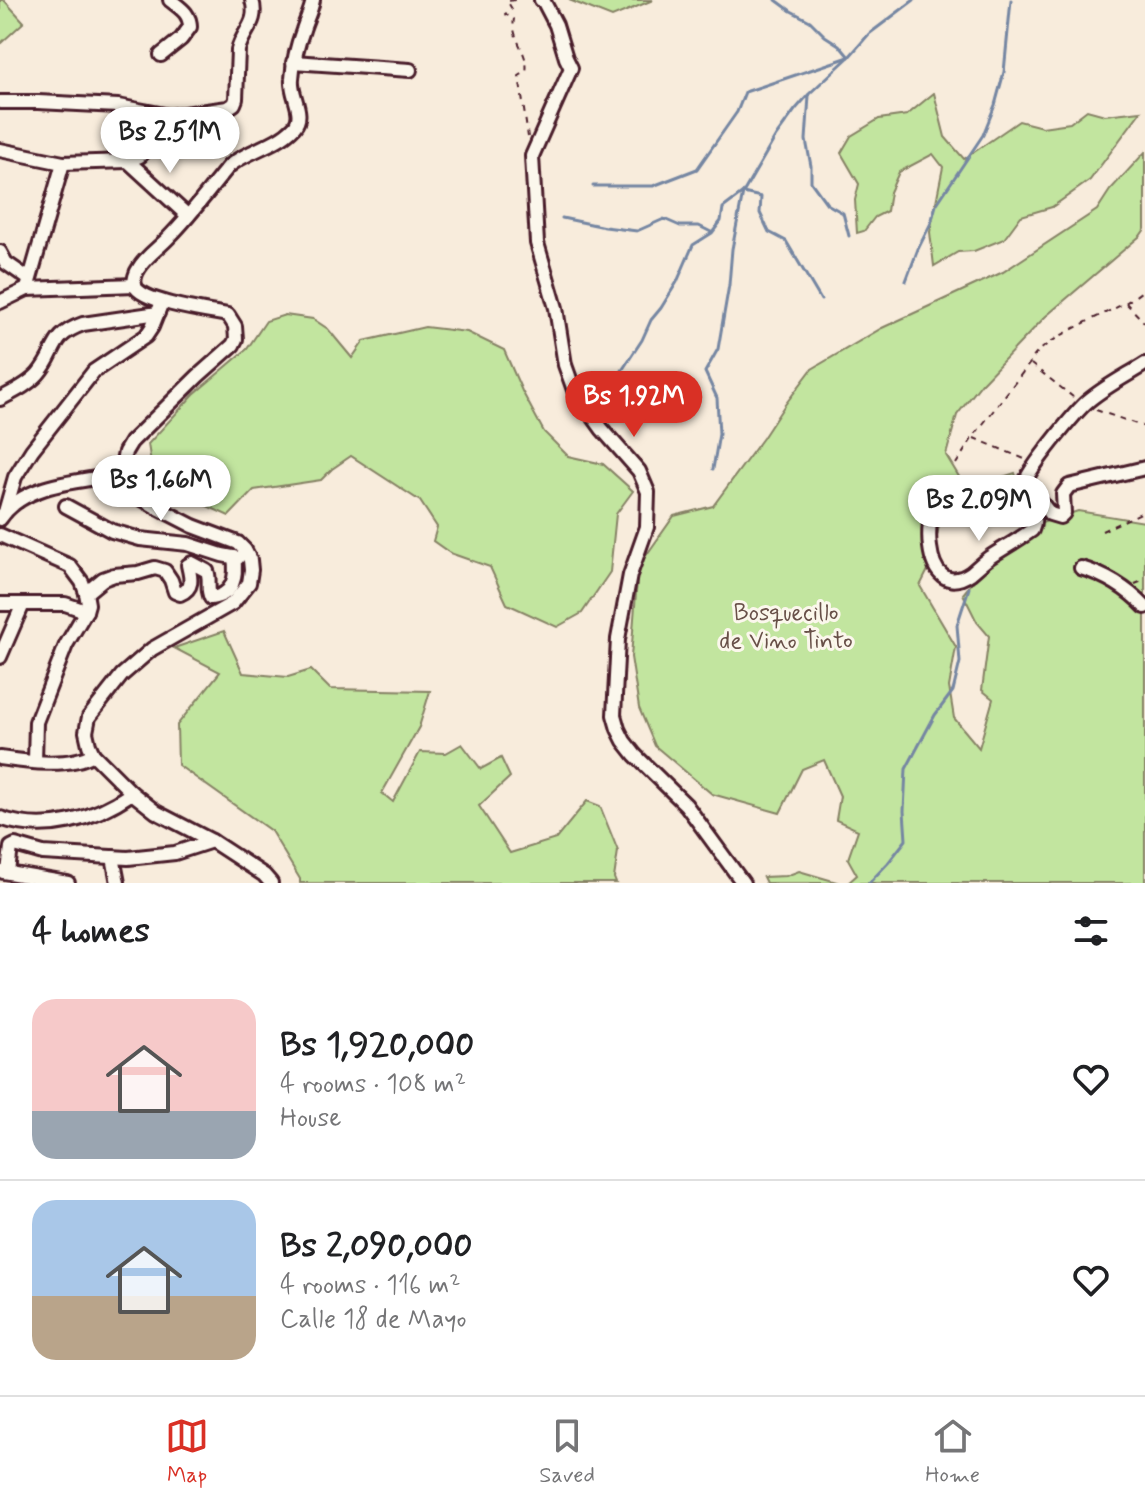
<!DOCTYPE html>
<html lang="en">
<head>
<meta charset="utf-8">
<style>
  body { margin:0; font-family:Mynerve,sans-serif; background:#f2f2f2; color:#202124; height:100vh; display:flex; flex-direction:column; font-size:30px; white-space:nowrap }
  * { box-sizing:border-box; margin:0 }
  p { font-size:26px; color:#757577 }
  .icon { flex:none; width:44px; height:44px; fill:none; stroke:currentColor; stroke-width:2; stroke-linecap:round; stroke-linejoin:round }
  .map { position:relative; height:883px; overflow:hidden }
  .sheet { display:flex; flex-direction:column; background:#fff; flex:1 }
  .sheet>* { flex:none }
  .price { position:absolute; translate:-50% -68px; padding:0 18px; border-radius:28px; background:#fff; color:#222; font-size:26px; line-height:52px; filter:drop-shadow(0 2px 4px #0008) }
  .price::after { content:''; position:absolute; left:50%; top:48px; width:24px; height:18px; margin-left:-12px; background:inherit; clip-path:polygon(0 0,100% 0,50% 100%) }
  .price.selected { background:#d93025; color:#fff }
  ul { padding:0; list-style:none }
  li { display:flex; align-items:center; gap:24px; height:200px; padding:0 32px }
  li+li { border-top:2px solid #e0e0e0 }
  li span { display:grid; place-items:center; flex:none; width:224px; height:160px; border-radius:24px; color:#555 }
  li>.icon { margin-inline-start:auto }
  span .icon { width:96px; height:96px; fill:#fffc; stroke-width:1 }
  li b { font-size:34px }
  h2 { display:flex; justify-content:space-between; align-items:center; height:96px; padding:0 32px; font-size:34px }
  .tab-bar { display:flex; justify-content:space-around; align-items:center; height:112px; border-top:2px solid #e0e0e0; background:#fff; font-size:22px; color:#757577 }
  .tab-bar a { display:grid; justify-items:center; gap:4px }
  .tab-bar .selected { color:#d93025 }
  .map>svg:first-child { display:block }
</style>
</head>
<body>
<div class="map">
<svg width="1145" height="883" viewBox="0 0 1145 883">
  <rect width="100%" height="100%" fill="#f8ecdc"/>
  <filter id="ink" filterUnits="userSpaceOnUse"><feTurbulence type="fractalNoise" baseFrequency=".0125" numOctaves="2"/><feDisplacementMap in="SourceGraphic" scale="16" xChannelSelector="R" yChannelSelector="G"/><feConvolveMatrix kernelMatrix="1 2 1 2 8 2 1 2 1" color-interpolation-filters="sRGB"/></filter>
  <g filter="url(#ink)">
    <g fill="#c2e59f" stroke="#868265" stroke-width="2">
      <path d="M0 0H4L24 22 0 44Z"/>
      <path d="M569 0H653L612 17Z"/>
      <path d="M934 93 945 137 964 159 1019 121 1042 127 1070 123 1087 110 1105 115 1141 111 1090 180 1052 207 1021 216 1004 239 974 251 958 252 934 266 930 232 943 167 933 154 899 172 890 192 887 211 875 217 864 231 857 233 855 200 859 184 841 153 851 136 879 119 907 115Z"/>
      <path d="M1145 152V229L1140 236 1045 317 982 383 957 415 946 455 964 485 939 525 933 560 920 586 956 647 949 687 954 718 979 748 993 699 982 690 989 636 977 622 963 594 980 573 1026 528 1078 511 1145 522V883H848L857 875 848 859 858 830 836 820 840 796 824 760 802 769 780 813 712 794 655 746 639 708 631 657 638 567 674 516 713 506 763 438 784 406 812 369 882 328 1003 272 1097 210 1110 190Z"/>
      <path d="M285 315 313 319 328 329 352 358 364 341 425 327 467 332 504 350 522 391 544 432 568 456 603 464 633 491 616 514 610 572 582 613 557 627 507 604 490 567 450 553 433 541 437 527 420 501 351 456 332 469 321 480 254 490 229 516 174 491 153 476 148 444 194 394 247 349 266 321Z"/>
      <path d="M1015 473 1029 514 1001 523 987 482Z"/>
      <path d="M224 631 243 673 288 677 311 670 330 689 430 691 419 727 382 793 393 802 420 752 446 753 462 744 481 769 501 758 510 777 479 806 510 853 556 839 587 801 600 806 618 851 614 878 616 883H300V879L271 831 178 765 177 725 220 672 174 648Z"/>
      <path d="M799 871 840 883H766L763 877 786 876Z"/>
    </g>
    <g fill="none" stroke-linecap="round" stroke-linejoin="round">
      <g stroke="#7586a2" stroke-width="3">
        <path d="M809 96 806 140 811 166V182L827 204 843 213 849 236"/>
        <path d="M593 186H653L697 169 737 112 745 92 849 57 839 45 825 36 810 21 791 11 776 0"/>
        <path d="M562 218 605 227 637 231 664 219 680 226H699L711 232"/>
        <path d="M906 281 918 249 931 223 936 205 983 135 995 105 1004 72 1011 0"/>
        <path d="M621 372 642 340 651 320 661 308 677 282 693 245 712 233 721 221 723 208 743 193 761 197 760 213 769 232 786 241 821 300"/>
        <path d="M713 469 719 434 717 398 705 372 718 349 729 285 732 249 743 193 776 136 795 110 809 94 849 57 869 34 914 0"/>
        <path d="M869 883 888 863 906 840 904 811 906 769 935 715 953 691 960 662 957 625 969 588"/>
      </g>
      <defs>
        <g id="minor">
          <path d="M541 0 544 2 556 25 566 58 571 68 532 156 537 243 556 308 565 365 574 390 602 429 639 471 648 492 647 527 630 575 618 639 614 715 618 729 624 741 635 755 686 805 743 883"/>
          <path d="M161 55 181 39 190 27C190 13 180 8 170 0"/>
          <path d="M293 62 410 70"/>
          <path d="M0 102H38L118 106 170 116 228 108 234 104 236 99 238 50C243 30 259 23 252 0"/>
          <path d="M0 150 63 163 128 161 140 156 150 145 170 116"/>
          <path d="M128 161 188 216"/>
          <path d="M0 252 6 263 29 279"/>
          <path d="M27 289 63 163"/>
          <path d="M0 302 27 289 135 285"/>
          <path d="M0 399C13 392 28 385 38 374 58 351 49 336 83 324L158 313"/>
          <path d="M1031 489 1050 514 1060 517 1064 513 1063 494 1069 486 1145 468"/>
          <path d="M933 491C932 510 927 529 930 547 933 571 946 590 971 573 977 568 983 562 990 557 1004 548 1018 540 1032 530 1040 513 1024 500 1025 483 1026 472 1077 410 1088 401 1106 386 1126 376 1145 364"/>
          <path d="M66 506 112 531 140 539 188 544 222 555 238 558"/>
          <path d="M5 512 15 477 32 450 94 371 146 336 152 327 162 302"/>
          <path d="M0 519C24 482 84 481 124 474"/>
          <path d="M0 535 70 566 82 582 86 593 88 604 86 611 66 645 36 722 35 761"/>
          <path d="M1081 568C1105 575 1127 588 1145 607"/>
          <path d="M86 593 103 579 114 575 138 573 155 568 165 571 171 580 175 592 180 594C194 588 191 578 188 565L192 563 207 571C211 580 206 589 211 598 234 595 237 577 234 557"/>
          <path d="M0 604H65L86 611"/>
          <path d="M0 657 23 604"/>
          <path d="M0 758C27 762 70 768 93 754"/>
          <path d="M0 818C46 834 93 820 132 793"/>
          <path d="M113 857 118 883"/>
          <path d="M3 872 68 883"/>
          <path d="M8 872 11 847 15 845 43 853 128 858 175 853 212 841"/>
          <path d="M271 883 264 875 212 841 156 812 132 793 93 754 89 745 86 732 89 717 122 675 152 649 233 603 249 583 251 570 250 560 245 550 238 543 193 526 158 508 137 496 127 484 124 474 123 462 125 452 131 442 198 376 233 345 236 339 235 326 228 315C211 312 141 302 135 286 133 280 136 272 139 268 146 256 160 247 169 237 191 215 209 190 229 166 248 150 276 146 294 127 306 114 290 95 292 79 293 62 297 46 303 30 306 20 311 11 313 0"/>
        </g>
      </defs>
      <use href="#minor" stroke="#4a1f2b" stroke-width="18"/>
      <g stroke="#4a1f2b" stroke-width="2" stroke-dasharray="6 6" stroke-linecap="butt">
        <path d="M515 0 507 1 512 9 505 14 514 19C510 37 530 55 526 72L519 76 528 137"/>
        <path d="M1126 303 1145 323"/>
        <path d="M1031 364 1073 397"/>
        <path d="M1096 410 1145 427"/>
        <path d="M974 438 1027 460"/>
        <path d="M956 464 973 437 1030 363C1039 340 1102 316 1125 303 1132 299 1138 294 1145 289"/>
        <path d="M1102 531 1145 511"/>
        <path d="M1135 584 1145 580"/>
      </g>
      <use href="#minor" stroke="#fbf7ec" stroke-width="12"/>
    </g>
  </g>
  <g text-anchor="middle" stroke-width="6" stroke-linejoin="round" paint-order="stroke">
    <g font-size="24" fill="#685048" stroke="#fbf7ec">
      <text x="786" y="620">Bosquecillo<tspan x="786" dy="28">de Vino Tinto</tspan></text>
    </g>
  </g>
</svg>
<b class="price" style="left:170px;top:175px">Bs 2.51M</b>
<b class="price selected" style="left:634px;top:439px">Bs 1.92M</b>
<b class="price" style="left:161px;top:523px">Bs 1.66M</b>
<b class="price" style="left:979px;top:543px">Bs 2.09M</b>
</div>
<section class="sheet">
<h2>4 homes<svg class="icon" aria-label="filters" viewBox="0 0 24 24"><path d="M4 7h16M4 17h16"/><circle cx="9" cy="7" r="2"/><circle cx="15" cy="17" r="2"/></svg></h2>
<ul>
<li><span style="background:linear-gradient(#f6c9c9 70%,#9aa5b1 0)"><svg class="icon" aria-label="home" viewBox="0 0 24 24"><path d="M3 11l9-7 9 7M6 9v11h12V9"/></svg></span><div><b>Bs 1,920,000</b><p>4 rooms · 108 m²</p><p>House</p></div><svg class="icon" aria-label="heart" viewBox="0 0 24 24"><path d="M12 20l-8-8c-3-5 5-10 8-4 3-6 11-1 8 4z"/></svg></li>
<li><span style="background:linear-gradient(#a9c7e8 60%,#b9a48a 0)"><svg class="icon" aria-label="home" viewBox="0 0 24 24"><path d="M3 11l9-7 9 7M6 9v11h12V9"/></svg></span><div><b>Bs 2,090,000</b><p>4 rooms · 116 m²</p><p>Calle 18 de Mayo</p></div><svg class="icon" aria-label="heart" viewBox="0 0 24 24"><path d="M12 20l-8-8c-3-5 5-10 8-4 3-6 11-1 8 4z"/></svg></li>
</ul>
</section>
<nav class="tab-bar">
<a class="selected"><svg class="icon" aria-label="map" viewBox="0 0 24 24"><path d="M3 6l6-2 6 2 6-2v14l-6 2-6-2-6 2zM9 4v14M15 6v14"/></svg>Map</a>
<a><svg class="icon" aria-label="saved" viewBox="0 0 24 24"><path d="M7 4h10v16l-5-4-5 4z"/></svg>Saved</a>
<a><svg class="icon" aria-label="home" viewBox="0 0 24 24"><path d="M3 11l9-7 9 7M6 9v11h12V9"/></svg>Home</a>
</nav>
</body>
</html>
